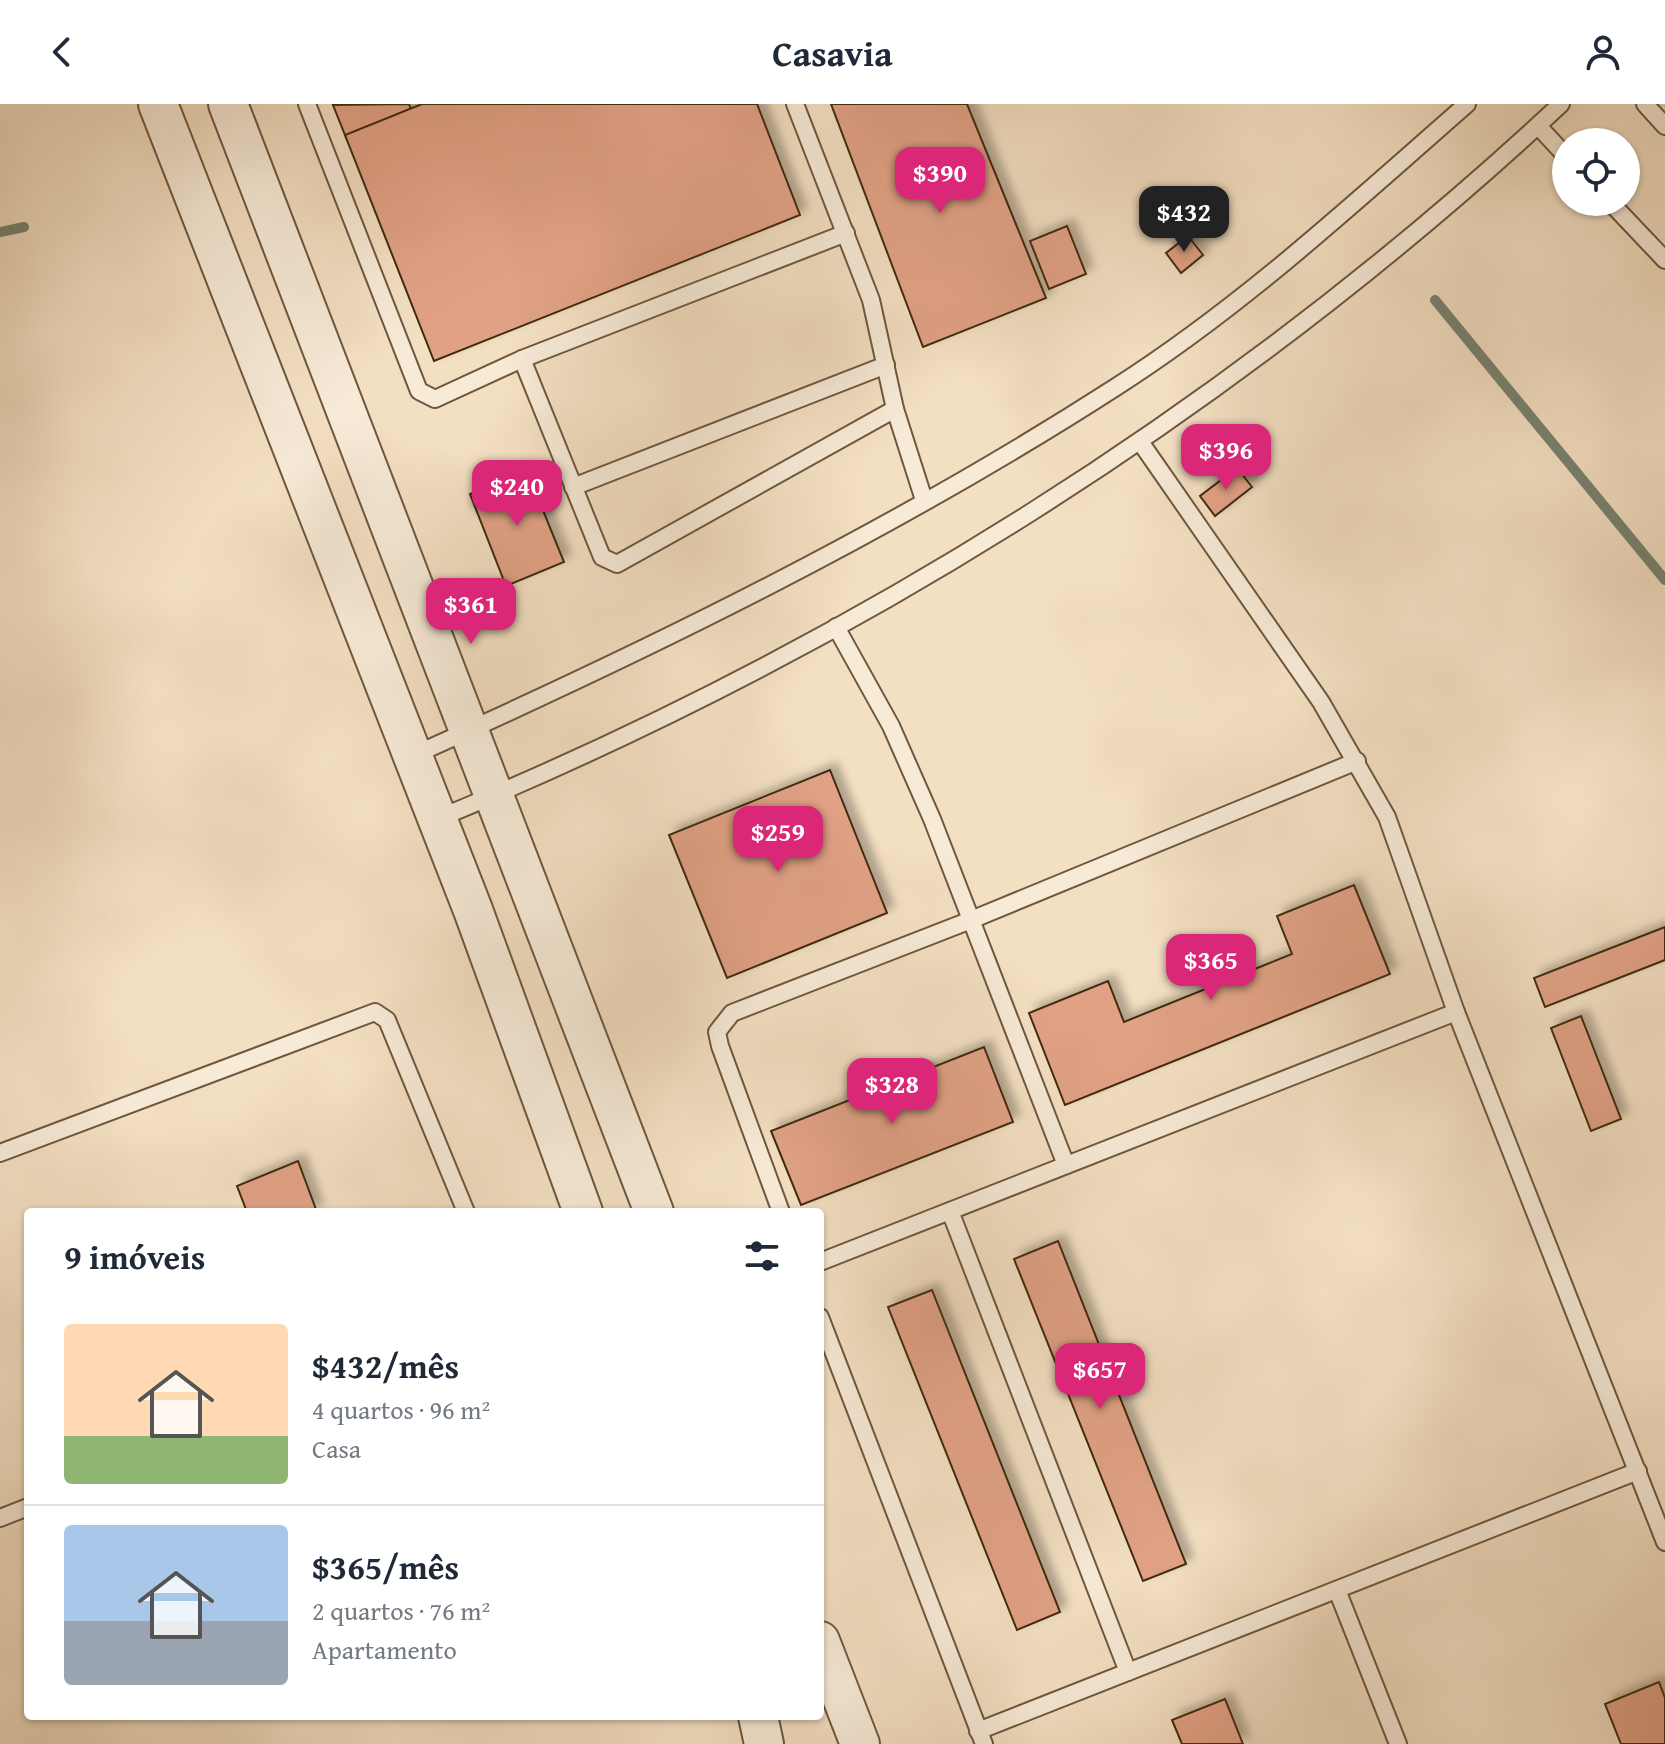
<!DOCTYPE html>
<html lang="pt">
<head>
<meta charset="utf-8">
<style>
  body { margin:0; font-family:"Gentium Book Plus",serif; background:#f6f6f7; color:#1f2937; height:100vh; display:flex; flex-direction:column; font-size:30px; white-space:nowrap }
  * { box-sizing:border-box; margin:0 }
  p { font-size:26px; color:#747a83 }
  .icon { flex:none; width:44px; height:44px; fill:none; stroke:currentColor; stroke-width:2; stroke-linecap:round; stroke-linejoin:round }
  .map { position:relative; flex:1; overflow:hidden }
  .sheet { position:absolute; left:24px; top:1104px; width:800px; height:512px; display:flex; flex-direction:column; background:#fff; border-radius:8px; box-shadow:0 2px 6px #0004 }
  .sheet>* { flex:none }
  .buttons { position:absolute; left:1552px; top:24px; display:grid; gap:16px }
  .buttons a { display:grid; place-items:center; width:88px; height:88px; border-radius:50%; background:#fff; box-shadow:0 2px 6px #0004; font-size:40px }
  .price { position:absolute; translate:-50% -68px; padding:0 18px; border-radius:16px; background:#db2777; color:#fff; font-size:26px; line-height:52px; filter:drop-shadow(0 2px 4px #0008) }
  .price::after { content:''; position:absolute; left:50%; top:48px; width:24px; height:18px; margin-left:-12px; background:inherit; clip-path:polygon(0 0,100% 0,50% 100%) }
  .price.current { background:#222; color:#fff }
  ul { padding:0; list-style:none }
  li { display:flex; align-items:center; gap:24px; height:200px; padding:0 40px }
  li+li { border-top:2px solid #e0e1e3 }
  li span { display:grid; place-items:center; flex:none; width:224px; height:160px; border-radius:8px; color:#555 }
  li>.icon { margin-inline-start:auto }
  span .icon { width:96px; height:96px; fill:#fffc; stroke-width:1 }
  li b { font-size:34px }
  h2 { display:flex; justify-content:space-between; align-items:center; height:96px; padding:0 40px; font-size:34px }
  header { display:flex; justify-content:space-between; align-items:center; height:104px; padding:0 40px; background:#fff; font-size:36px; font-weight:600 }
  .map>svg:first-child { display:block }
</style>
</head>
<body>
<header><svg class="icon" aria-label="back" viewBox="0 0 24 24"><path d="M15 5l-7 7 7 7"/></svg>Casavia<svg class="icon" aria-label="person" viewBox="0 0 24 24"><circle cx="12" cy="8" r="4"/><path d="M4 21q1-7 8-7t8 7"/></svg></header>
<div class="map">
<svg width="1665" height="1640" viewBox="0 0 1665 1640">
  <defs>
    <filter id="shadow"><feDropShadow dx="7" dy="-7" stdDeviation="4" flood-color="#0004"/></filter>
  </defs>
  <rect width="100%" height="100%" fill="#f3dfc2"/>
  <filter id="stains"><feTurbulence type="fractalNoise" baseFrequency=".0025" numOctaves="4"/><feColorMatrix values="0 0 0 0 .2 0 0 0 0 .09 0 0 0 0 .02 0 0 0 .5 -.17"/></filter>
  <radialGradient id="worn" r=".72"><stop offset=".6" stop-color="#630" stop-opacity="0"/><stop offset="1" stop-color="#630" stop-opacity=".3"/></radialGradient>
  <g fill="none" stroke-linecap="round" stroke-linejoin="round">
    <g stroke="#778271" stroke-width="10">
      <path d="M0 128 24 123"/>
      <path d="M1435 196 1665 476"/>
    </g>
  </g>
  <g fill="#e0a185" stroke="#412a0f" stroke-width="2" filter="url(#shadow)">
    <path d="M409 0 413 11 347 36 333 1Z"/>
    <path d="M422 0H757L800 111 434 257 345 31Z"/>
    <path d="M831 0H967L1046 194 923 243Z"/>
    <path d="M1067 122 1086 170 1049 185 1030 137Z"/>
    <path d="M1188 132 1203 151 1181 169 1166 149Z"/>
    <path d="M1237 364 1252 383 1215 412 1200 392Z"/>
    <path d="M527 367 564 458 506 482 470 390Z"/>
    <path d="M830 666 887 809 727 874 669 731Z"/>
    <path d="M1354 781 1390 870 1065 1001 1029 909 1108 877 1124 918 1292 850 1277 812Z"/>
    <path d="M1665 823V856L1545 903 1534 874Z"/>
    <path d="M1581 912 1621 1015 1591 1027 1551 924Z"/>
    <path d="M984 943 1013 1018 801 1101 771 1027Z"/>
    <path d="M298 1057 317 1108H247L237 1082Z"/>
    <path d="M1058 1137 1186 1460 1143 1477 1014 1155Z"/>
    <path d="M932 1186 1060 1508 1017 1526 888 1203Z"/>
    <path d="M1659 1578 1665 1594V1640H1621L1605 1600Z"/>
    <path d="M1225 1595 1243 1640H1182L1172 1616Z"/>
  </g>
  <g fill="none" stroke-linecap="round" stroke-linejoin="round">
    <defs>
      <g id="service">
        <path d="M307 0 419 287 435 295 522 255 846 129"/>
        <path d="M795 0 871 196 895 305 924 396"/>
        <path d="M1645 0 1665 22"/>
        <path d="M1538 22 1566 52"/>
        <path d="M1610 98 1665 156"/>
        <path d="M522 255 602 453 617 460 895 305"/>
        <path d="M1141 339 1321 598 1387 713 1456 908 1665 1438"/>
        <path d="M573 383 886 261"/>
        <path d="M836 523 891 622 932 715 1066 1061"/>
        <path d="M412 652C653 544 894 426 1116 283 1243 202 1354 99 1467 0"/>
        <path d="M437 715C850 545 1234 305 1561 0"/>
        <path d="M0 1049 375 908 387 916 466 1108"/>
        <path d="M950 1107 1128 1568"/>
        <path d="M781 1108 720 942 717 928 732 909 971 816 1357 657"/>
        <path d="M820 1158 1456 908"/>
        <path d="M820 1213 984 1640"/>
        <path d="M0 1414 28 1403"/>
        <path d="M1337 1486 1398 1640"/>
        <path d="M978 1627 1638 1367"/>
      </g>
      <g id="tertiary">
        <path d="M158 0 473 806 583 1108"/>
        <path d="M228 0 654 1108"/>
        <path d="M820 1537 860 1640"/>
        <path d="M758 1612 764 1640"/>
      </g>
    </defs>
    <use href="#service" stroke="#6e573c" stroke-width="20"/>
    <use href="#tertiary" stroke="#6e573c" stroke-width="42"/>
    <use href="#service" stroke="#f7ead7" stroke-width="16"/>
    <use href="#tertiary" stroke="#f7ead7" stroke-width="38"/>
  </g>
  <rect width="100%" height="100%" filter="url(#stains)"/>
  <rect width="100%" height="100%" fill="url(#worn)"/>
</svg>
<div class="buttons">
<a><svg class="icon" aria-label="locate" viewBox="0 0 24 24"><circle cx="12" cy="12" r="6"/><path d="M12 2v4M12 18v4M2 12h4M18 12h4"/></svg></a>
</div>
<b class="price" style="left:940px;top:111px">$390</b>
<b class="price current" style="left:1184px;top:150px">$432</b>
<b class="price" style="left:1226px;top:388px">$396</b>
<b class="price" style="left:517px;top:424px">$240</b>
<b class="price" style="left:471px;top:542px">$361</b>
<b class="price" style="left:778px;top:770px">$259</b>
<b class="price" style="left:1211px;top:898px">$365</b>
<b class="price" style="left:892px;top:1022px">$328</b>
<b class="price" style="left:1100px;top:1307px">$657</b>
<section class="sheet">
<h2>9 imóveis<svg class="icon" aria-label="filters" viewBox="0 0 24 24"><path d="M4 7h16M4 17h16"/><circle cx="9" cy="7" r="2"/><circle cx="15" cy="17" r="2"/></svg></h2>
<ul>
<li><span style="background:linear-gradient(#ffd9b3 70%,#8fb573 0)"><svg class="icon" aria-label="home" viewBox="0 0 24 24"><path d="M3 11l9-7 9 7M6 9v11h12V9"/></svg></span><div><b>$432/mês</b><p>4 quartos · 96 m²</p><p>Casa</p></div></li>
<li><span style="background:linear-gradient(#a9c7e8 60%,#9aa5b1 0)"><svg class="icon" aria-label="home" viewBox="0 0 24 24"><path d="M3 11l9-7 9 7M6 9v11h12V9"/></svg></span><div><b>$365/mês</b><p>2 quartos · 76 m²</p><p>Apartamento</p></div></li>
</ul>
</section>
</div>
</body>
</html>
